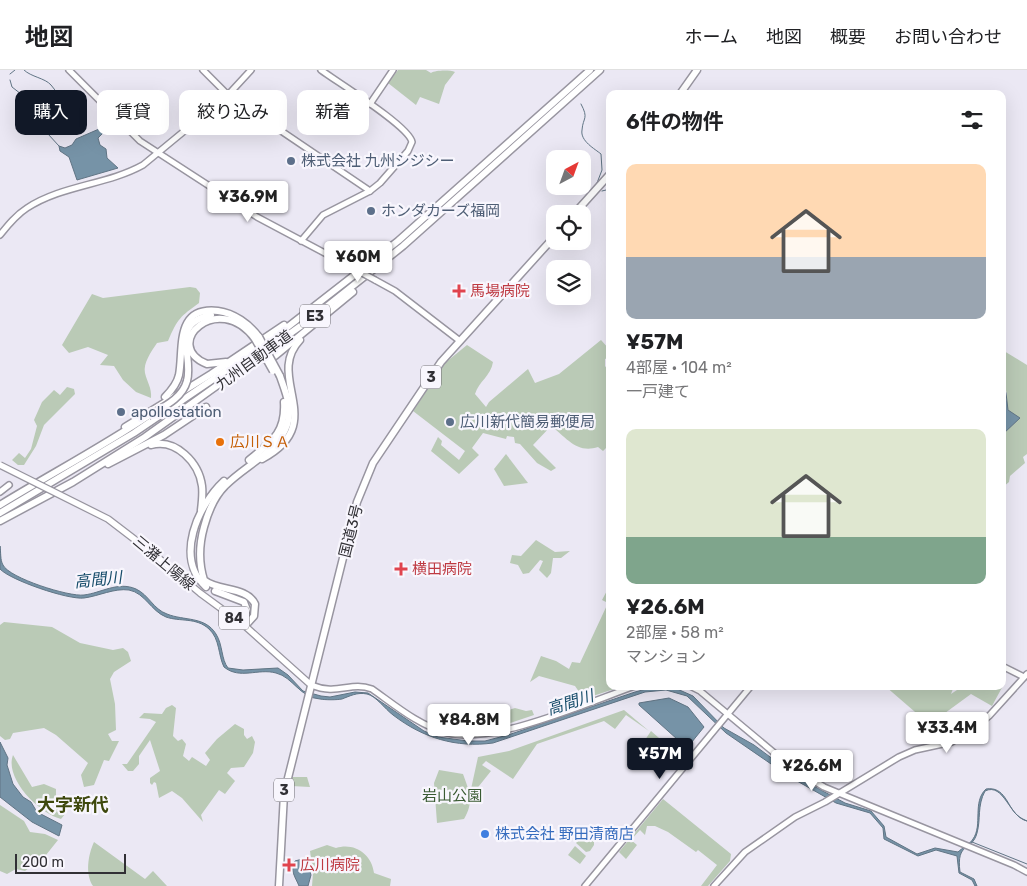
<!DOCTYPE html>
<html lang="ja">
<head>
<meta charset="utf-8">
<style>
  body { margin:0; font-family:Rubik,"Noto Sans JP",sans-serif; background:#f2f2f2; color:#202124; height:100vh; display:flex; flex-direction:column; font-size:19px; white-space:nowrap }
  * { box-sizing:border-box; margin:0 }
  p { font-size:16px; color:#757577 }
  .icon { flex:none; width:28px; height:28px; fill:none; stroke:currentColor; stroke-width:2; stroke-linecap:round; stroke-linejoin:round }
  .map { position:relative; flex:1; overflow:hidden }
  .drawer { position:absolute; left:606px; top:20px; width:400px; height:600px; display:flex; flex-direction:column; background:#fff; border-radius:10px; box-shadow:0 5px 20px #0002 }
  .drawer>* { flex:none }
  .top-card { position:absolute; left:15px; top:20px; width:475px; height:45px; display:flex; gap:10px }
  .needle { width:32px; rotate:41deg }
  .tools { position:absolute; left:546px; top:80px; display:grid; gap:10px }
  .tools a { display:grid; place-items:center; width:45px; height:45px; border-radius:10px; background:#fff; box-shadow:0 5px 20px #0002; font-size:25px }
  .scale { position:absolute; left:15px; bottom:12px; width:111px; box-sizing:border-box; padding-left:5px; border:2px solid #313035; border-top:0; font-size:14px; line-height:18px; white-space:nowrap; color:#313035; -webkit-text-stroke:4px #f8f6fd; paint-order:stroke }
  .price { position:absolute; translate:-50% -42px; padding:0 11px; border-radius:5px; background:#fff; color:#222; font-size:16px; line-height:32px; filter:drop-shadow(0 1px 2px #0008) }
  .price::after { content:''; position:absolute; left:50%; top:30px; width:15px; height:11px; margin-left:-8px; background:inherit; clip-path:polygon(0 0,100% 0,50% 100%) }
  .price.current { background:#111827; color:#fff }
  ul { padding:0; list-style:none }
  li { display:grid; align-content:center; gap:10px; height:265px; padding:0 20px }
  li span { display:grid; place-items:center; height:155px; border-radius:10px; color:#555 }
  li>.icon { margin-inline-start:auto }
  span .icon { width:90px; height:90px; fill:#fffc; stroke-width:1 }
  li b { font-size:21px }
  h2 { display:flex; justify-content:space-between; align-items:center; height:60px; padding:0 20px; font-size:21px }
  .pill { padding:0 18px; border-radius:10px; background:#fff; box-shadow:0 5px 20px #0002; font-size:18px; line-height:45px }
  .pill.current { background:#111827; color:#fff }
  header { display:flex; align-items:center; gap:30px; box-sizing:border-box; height:70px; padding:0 25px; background:#fff; border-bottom:1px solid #e0e0e0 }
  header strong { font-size:24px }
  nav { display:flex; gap:28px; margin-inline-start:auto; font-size:18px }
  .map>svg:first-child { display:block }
</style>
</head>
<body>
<header>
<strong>地図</strong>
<nav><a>ホーム</a><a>地図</a><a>概要</a><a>お問い合わせ</a></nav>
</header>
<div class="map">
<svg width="1027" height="816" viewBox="0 0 1027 816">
  <rect width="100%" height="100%" fill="#ebe8f4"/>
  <g fill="#bacab6">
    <path d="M398 0H426L431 3C436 0 450 0 455 2L445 15 439 34 420 27 416 35 388 13Z"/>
    <path d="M190 217 196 218 200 223 199 233C180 247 178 248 168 271L157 273C151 282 143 293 145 303 147 312 152 318 151 328L136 322 123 310 114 296 100 295 108 285 88 277 69 283 62 275 92 224 103 228Z"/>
    <path d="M1002 261 1006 264 1004 281 1027 295V384L1023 387 1025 393 1010 406 1009 412 1003 417V364L1020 348 1011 344 1007 337V324L1003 312Z"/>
    <path d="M601 270 610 280V287L605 289V296L610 303V368L606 370 609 375 603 381 598 377C577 384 567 368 551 356L533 375 556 398 551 401 537 393 520 374 515 373 514 367 507 366 506 369 483 363 472 378 479 385 459 404 431 381 438 367 442 371 441 375 459 390 465 381 413 341 445 293 467 275 493 292C491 306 479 311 475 324L486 337 489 332 528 299 535 313 559 304Z"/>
    <path d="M67 317 74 319 75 324 44 355 36 376 24 395H18L12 390 19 383 25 388 31 379 37 356 34 350 42 332 54 320 60 325Z"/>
    <path d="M506 384 528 413 504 416 494 399Z"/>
    <path d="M536 470 555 482 570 481 561 488H553L551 503 547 508 539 500 543 491 540 490 529 503 523 504 518 495 510 493 512 485 521 486Z"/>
    <path d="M610 515V592C606 602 608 612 614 619L584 629 575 616 539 606 530 612 541 586 556 591 569 599 572 592 580 593 608 533 602 530Z"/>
    <path d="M4 552 52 557 80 573 113 580 123 578 128 582 131 591 114 602 110 609 115 634 116 660 108 664 112 671H119L109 691 104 690 94 715 84 717 81 705 88 693 56 665 44 658 13 663 10 669 5 670 0 666V555Z"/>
    <path d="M1003 606 1005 612 992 636 971 624 930 654 932 657 925 659 916 651 922 648 885 616H954L951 624 963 616H1002Z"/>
    <path d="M172 635 176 638 173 666 178 671 182 669 186 674 183 686 189 691 192 687 206 696 210 690 205 683 217 669 235 654 244 659V665L247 669 252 666 255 672 253 683 244 697 231 698 227 703 235 711 225 724 219 720 201 745 203 752 182 728 172 721 159 728 156 713 154 712 152 715 150 713V708L160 701 150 670 139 686V694L133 701H128L122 694H127L156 652 150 649 139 648 144 643 162 644 166 638Z"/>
    <path d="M515 638 526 641 532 640 534 645 507 654 506 641Z"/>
    <path d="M624 640 649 661 626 645 615 659 604 651 537 674 513 709 486 691 482 695 491 701 475 721 471 719 478 687 509 681Z"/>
    <path d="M651 661 682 688 672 700 664 693 671 683 669 681 661 690 641 676Z"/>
    <path d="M13 685 32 717 44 714 56 719V726L47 737 62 739 65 744 61 749C40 744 4 709 13 685Z"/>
    <path d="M439 700 463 704C470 723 474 732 464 749L437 753 434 713Z"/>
    <path d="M292 707H307L310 717 291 716Z"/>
    <path d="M663 729 731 784 730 791 708 816H701L717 795 698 780 696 782 668 762 655 756H647L645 765 640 760 631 770 637 775 626 789 619 782Z"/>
    <path d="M0 735 24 751 30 762 45 764 58 770 46 785 25 801 16 799 7 804 0 801Z"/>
    <path d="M583 763 594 771V775L590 781 586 782 576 773Z"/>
    <path d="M94 772 145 809 153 801 167 816H93C85 804 88 785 94 772Z"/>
    <path d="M327 775 336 778C354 772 372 784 374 803L391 809 390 816H312L313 803 310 781Z"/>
    <path d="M575 776 586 786 580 794 568 785Z"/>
  </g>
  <g fill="#7693a7" stroke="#617585">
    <path d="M99 59 103 63 98 68 100 75 106 79 107 88 118 98 77 110 69 87 60 81 59 76 65 78 72 75 76 69Z"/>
    <path d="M1002 312 1006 323 1008 340 1020 348 1003 364Z"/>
    <path d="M0 476C1 482 0 490 3 495 9 508 69 527 84 525 101 523 118 511 136 519 149 525 153 539 167 544 184 551 205 546 216 564 223 575 221 589 228 598L243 600 278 598 288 605 303 621 321 626 330 627 355 622 368 623 424 661 438 667 468 671H485L508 665 635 622 654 617 675 618 693 626 724 658 754 675 797 707 845 733 871 741 884 756 886 767 917 784 935 778 958 782C962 778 970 774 973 769 983 755 972 732 986 719 1005 716 1007 736 1017 745 1020 748 1025 750 1027 751 1009 747 1004 712 985 721 977 736 981 749 977 763 972 782 956 771 960 802L974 809 977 816H975L972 810 959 803 957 786 936 780 918 786 884 769 883 758 870 743 836 733 790 707 726 663 687 626 666 620 645 622 493 673C456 678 423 668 393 645 385 639 376 626 367 624 357 622 350 626 342 629 337 630 325 630 320 629 300 628 293 607 276 603 258 598 240 610 224 597 218 585 220 569 209 559 196 547 180 552 166 547 151 541 145 523 129 520 114 518 99 526 84 528 68 530 10 510 0 499Z"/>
    <path d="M669 628 688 637 704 657 687 678 639 635V633Z"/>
    <path d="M0 672 8 688 7 695 13 714 23 727 31 732 37 742 62 755 59 766 32 752 0 727Z"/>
    <path d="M306 788 311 805 308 816H299C296 808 289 800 295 791Z"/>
  </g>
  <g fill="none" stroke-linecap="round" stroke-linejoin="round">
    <g stroke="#617585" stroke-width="1">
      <path d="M24 0C31 7 45 8 51 15 60 25 66 43 72 55L70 57"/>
      <path d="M10 4 15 0"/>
      <path d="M10 10 12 17 21 24 27 37 47 56 48 64 59 76"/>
      <path d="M581 34C589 49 583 47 582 60 580 71 595 79 601 84L602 100 597 113"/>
      <path d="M602 121 610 119"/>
      <path d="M972 772 1027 794"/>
    </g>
    <defs>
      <g id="secondary">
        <path d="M69 0 140 71 257 147 351 197"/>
        <path d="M203 0 228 25 370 121"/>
        <path d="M370 34 393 0"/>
        <path d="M0 165C8 155 16 145 27 138 62 115 107 115 143 95L228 25 251 0"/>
        <path d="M301 171 323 145 370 121 380 113 408 81 412 72C409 56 337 12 321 0"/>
        <path d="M375 210 395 221 460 271"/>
        <path d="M0 422 9 415"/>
        <path d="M1002 596 1024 607"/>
        <path d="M311 615C338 626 350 611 372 619 396 636 418 655 447 663 493 675 589 632 635 616"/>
        <path d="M690 616 700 621 790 696 824 717 1014 795 1027 802"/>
        <path d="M585 816 751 616"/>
        <path d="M714 816 745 782 795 747 825 732 899 687 915 680 952 672 978 655 989 646 1027 604"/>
      </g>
      <path id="primary" d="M155 485 200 523 245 556 311 615"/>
      <g id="highway">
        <path d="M680 24 697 0"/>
        <path d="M574 144 610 104"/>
        <path d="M275 286 353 222"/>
        <path d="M226 292 207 294C160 275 218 219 255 269"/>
        <path d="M187 311C194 285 169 254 211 245"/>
        <path d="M165 327C171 321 177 314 179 305 184 279 174 236 218 241 234 243 249 254 259 267"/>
        <path d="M125 357 211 304 284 255"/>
        <path d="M151 375C176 368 199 393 202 416 203 424 202 432 201 440"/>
        <path d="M262 389C330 353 264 308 300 270"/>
        <path d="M249 390C271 372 286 363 284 332"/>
        <path d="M108 394 164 365 206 337"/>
        <path d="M0 435C49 405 100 378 148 346"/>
        <path d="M0 443 134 363 271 270 398 171 590 0"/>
        <path d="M0 451 73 412 145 367 316 245 403 176 600 0"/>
        <path d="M206 517C174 488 198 435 224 411"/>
        <path d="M215 521 244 532 247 540 239 552"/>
        <path d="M245 556 254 546 255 534C246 516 219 522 204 510 198 491 199 475 204 457 208 442 214 427 225 416 244 396 278 382 287 355 293 338 285 321 280 306"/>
        <path d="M279 816 284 724 357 432 373 393 441 292 555 166"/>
      </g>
    </defs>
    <use href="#secondary" stroke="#9895a0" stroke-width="8"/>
    <use href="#primary" stroke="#9895a0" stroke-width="8"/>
    <use href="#highway" stroke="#9895a0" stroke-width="9"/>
    <use href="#secondary" stroke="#fff" stroke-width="5"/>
    <use href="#primary" stroke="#fff" stroke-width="5.5"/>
    <use href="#highway" stroke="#fff" stroke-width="6"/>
    <defs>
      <path id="secondary-bridge" d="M351 197 375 210"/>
      <path id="primary-bridge" d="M0 395 108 449 155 485"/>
      <g id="highway-bridge">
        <path d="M259 267 280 306"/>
        <path d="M255 269 273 301"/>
        <path d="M148 346C163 337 182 329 187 311"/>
      </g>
    </defs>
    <use href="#secondary-bridge" stroke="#9895a0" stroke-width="8" stroke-linecap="butt"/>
    <use href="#primary-bridge" stroke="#9895a0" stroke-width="8" stroke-linecap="butt"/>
    <use href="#highway-bridge" stroke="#9895a0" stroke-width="9" stroke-linecap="butt"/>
    <use href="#secondary-bridge" stroke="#fff" stroke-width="5"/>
    <use href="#primary-bridge" stroke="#fff" stroke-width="5.5"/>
    <use href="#highway-bridge" stroke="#fff" stroke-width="6"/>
  </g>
  <g fill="#5c6f8a" stroke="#f8f6fd" stroke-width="2">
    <circle cx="291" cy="91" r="5"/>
    <circle cx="371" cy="141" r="5"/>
    <circle cx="121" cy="342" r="5"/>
    <circle cx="450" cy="352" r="5"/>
  </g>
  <g fill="#e0444e" stroke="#f8f6fd" stroke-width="2">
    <path d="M456.5 213.5h5v5h5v5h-5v5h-5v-5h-5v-5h5z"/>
    <path d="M398.5 491.5h5v5h5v5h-5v5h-5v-5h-5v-5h5z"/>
    <path d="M286.5 787.5h5v5h5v5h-5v5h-5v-5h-5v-5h5z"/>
  </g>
  <circle fill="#e8710a" stroke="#f8f6fd" stroke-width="2" cx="220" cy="372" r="5"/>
  <circle fill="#3f7fe0" stroke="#f8f6fd" stroke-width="2" cx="485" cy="764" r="5"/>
  <g text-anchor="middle" stroke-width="4.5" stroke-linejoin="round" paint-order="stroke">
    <g fill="#f8f6fd" stroke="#6d6b71" stroke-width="1">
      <rect x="300" y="234.5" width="30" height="23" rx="4"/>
      <rect x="421" y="295.5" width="20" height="23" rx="4"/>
      <rect x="219" y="536.5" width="30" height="23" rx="4"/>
      <rect x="274" y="708.5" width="20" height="23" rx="4"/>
    </g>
    <g font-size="14" font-weight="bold" fill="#313035">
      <text x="315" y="251">E3</text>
      <text x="431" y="312">3</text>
      <text x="234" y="553">84</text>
      <text x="284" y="725">3</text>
    </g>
    <g font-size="15" fill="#4e5e75" stroke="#f8f6fd" text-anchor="start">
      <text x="301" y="96">株式会社 九州シジシー</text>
      <text x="381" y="146">ホンダカーズ福岡</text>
      <text x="131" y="347">apollostation</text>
      <text x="460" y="357">広川新代簡易郵便局</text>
    </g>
    <g font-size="15" fill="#be3a42" stroke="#f8f6fd" text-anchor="start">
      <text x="470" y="226">馬場病院</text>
      <text x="412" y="504">横田病院</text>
      <text x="300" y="800">広川病院</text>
    </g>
    <g font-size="15" fill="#313035" stroke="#f8f6fd">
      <text transform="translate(254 290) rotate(-36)" y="5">九州自動車道</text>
      <text transform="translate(351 461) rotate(-76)" y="5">国道3号</text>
      <text transform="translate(164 493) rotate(40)" y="5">三潴上陽線</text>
    </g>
    <g font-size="15" fill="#c56008" stroke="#f8f6fd" text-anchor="start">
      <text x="230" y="377">広川ＳＡ</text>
    </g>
    <g font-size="15" fill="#3a5b33" stroke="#f8f6fd">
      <text x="452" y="731">岩山公園</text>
    </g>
    <g font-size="15" fill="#366cbe" stroke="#f8f6fd" text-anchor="start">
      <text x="495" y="769">株式会社 野田清商店</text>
    </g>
    <g font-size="16" font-style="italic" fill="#164c6a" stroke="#f8f6fd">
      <text transform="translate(98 509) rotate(-6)" y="6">高間川</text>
      <text transform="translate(570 632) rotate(-18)" y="6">高間川</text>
    </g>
    <g font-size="18" font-weight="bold" fill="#3e480d" stroke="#f8f6fd">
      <text x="73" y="741">大字新代</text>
    </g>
  </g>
</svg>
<div class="tools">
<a><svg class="needle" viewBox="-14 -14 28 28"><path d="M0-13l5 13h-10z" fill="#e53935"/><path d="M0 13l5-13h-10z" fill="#757577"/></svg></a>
<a><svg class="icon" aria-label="locate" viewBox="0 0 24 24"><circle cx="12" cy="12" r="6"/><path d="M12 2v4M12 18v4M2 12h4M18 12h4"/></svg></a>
<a><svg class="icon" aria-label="layers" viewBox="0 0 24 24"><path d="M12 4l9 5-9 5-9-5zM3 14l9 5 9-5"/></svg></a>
</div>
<div class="scale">200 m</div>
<b class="price" style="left:248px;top:153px">¥36.9M</b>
<b class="price" style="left:358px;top:213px">¥60M</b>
<b class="price" style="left:469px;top:676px">¥84.8M</b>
<b class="price" style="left:947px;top:684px">¥33.4M</b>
<b class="price current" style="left:660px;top:710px">¥57M</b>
<b class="price" style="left:812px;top:722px">¥26.6M</b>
<div class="top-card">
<a class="pill current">購入</a>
<a class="pill">賃貸</a>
<a class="pill">絞り込み</a>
<a class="pill">新着</a>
</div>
<section class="drawer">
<h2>6件の物件<svg class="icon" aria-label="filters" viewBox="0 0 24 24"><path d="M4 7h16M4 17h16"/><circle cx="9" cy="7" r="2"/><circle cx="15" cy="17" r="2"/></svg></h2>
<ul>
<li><span style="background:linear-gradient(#ffd9b3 60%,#9aa5b1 0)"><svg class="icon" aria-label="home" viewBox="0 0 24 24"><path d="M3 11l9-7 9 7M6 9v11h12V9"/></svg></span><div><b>¥57M</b><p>4部屋 · 104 m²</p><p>一戸建て</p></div></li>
<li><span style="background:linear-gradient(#dfe7d0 70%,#7fa58c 0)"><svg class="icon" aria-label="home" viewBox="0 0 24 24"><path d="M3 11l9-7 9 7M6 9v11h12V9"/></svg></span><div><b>¥26.6M</b><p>2部屋 · 58 m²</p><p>マンション</p></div></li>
</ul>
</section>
</div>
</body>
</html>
